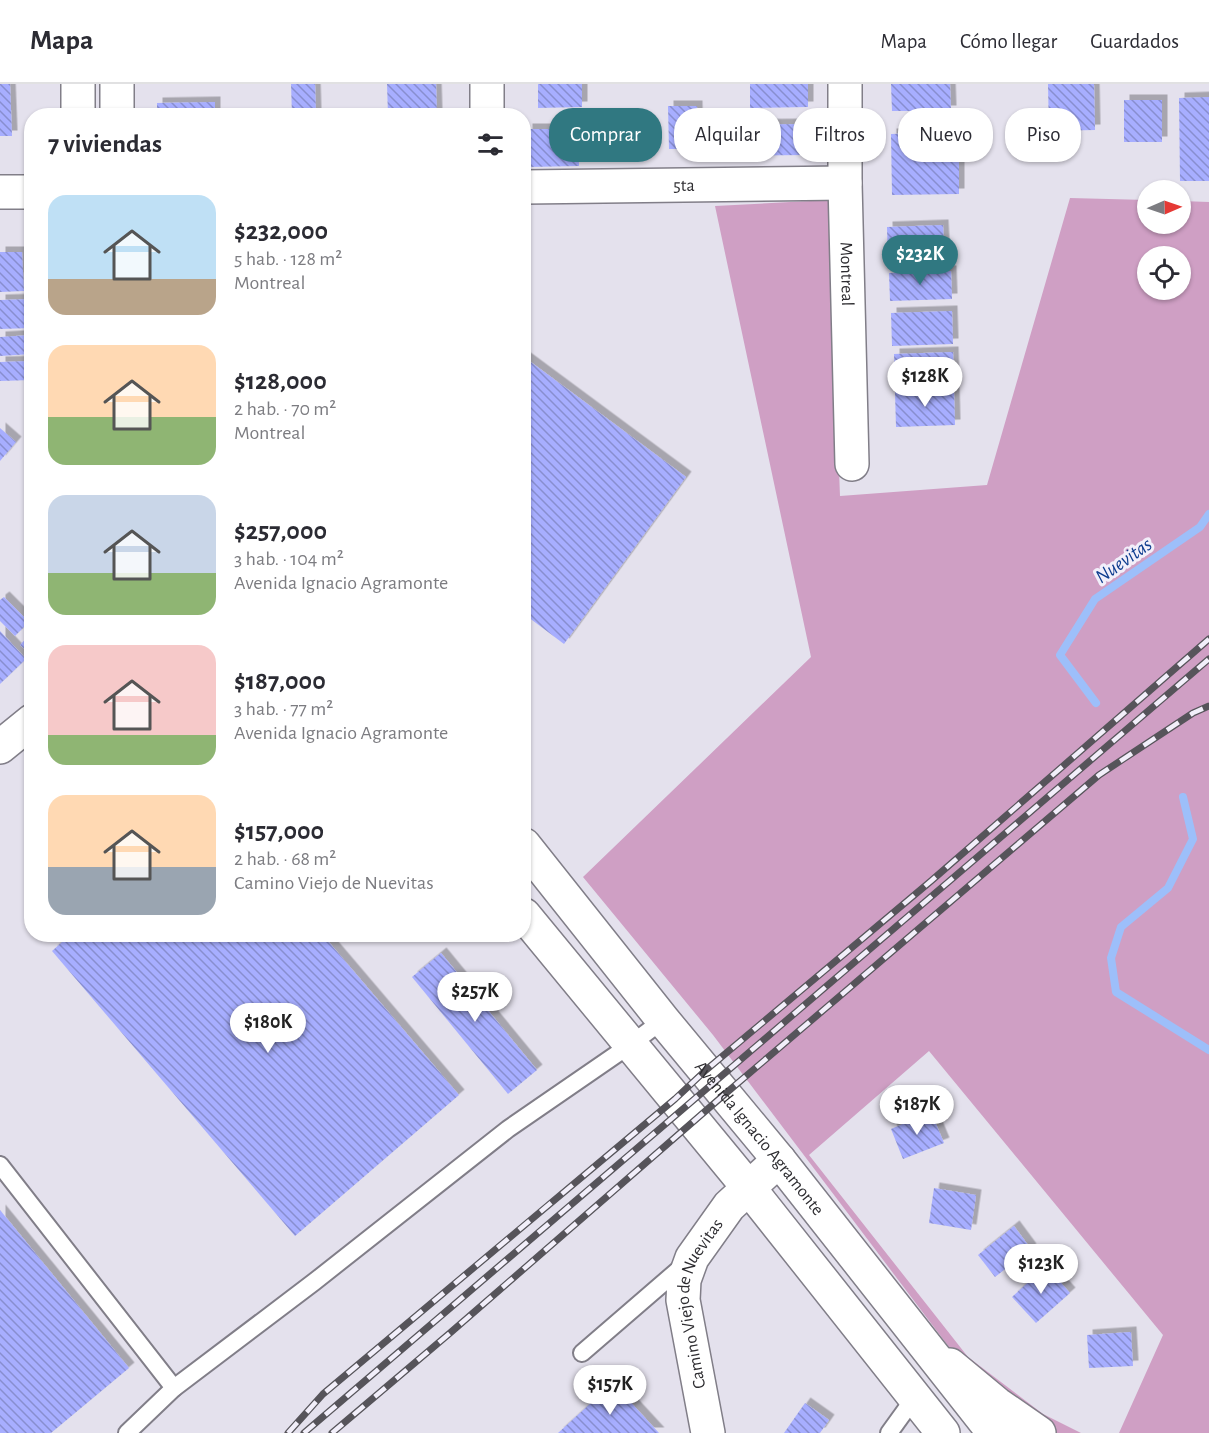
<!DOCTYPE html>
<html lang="es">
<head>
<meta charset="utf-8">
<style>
  body { margin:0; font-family:"Alegreya Sans",sans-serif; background:#f2f2f3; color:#2b2b33; height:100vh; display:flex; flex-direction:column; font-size:22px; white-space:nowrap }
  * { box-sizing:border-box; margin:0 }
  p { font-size:20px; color:#7c7c81 }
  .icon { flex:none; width:33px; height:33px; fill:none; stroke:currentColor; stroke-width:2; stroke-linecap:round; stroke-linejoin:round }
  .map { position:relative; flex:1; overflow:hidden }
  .sheet { position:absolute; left:24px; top:24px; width:507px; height:834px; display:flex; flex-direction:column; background:#fff; border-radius:24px; box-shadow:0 2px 4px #0004 }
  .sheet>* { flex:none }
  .hud { position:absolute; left:549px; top:24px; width:570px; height:54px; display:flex; gap:12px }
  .needle { width:39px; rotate:88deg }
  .fabs { position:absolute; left:1137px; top:96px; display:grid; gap:12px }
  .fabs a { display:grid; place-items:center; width:54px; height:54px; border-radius:50%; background:#fff; box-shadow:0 2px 4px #0004; font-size:30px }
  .price { position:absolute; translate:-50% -51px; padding:0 14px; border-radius:21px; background:#fff; color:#222; font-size:20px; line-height:39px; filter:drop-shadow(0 2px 3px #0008) }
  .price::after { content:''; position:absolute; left:50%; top:36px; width:18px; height:14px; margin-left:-9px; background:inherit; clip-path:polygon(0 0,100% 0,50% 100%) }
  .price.selected { background:#307881; color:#fff }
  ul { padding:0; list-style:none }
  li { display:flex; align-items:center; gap:18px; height:150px; padding:0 24px }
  li span { display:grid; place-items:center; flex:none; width:168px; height:120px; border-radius:18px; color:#555 }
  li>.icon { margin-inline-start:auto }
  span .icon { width:72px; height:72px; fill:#fffc; stroke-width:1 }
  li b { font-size:26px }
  h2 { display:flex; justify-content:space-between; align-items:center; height:72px; padding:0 24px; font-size:26px }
  .chip { padding:0 21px; border-radius:24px; background:#fff; box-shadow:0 2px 4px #0004; font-size:21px; line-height:54px }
  .chip.selected { background:#307881; color:#fff }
  header { display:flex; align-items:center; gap:36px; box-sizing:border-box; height:84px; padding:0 30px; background:#fff; border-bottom:2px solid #e1e1e2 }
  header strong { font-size:28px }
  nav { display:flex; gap:33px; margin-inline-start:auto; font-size:21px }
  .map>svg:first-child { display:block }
</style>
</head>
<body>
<header>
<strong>Mapa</strong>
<nav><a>Mapa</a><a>Cómo llegar</a><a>Guardados</a></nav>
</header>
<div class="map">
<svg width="1209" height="1349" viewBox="0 0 1209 1349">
  <defs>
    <pattern id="building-back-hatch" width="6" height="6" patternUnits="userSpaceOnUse" patternTransform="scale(1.5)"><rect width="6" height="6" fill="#a7aeff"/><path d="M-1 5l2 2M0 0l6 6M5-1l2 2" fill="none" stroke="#888ecf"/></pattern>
    <filter id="shadow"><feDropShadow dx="5.5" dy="-5.5" stdDeviation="0" flood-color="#0004"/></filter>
  </defs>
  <rect width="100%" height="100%" fill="#e4e1ed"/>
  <path fill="#cf9fc4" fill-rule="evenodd" d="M1070 114 1147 116 1148 140H1180L1181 117 1209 118V1349H1119L1163 1251 929 967 809 1071 968 1273 1043 1330 1081 1349H1014L713 951 583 793 811 573 715 122 829 116 840 412 987 401ZM1148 172H1180V206H1148Z"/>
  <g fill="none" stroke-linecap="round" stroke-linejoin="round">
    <g stroke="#9dbffa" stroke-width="8">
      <path d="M1096 619 1060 571 1095 515 1200 443 1209 430"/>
      <path d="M1183 713 1193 755 1168 804 1121 843 1111 874 1116 908 1209 966"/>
    </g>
  </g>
  <g fill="url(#building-back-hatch)" filter="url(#shadow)">
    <path d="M0 0H10L12 52H0Z"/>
    <path d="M291 0H315L316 32H292Z"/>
    <path d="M387 0H436L437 32H388Z"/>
    <path d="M538 0H582V23L538 24Z"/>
    <path d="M750 0H808V23L750 24Z"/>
    <path d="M891 0H950L951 27H892Z"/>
    <path d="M1048 0H1094L1095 46 1049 47Z"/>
    <path d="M1209 13V97H1180L1179 14Z"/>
    <rect x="1124" y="16" width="38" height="42"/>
    <path d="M215 18V32H157V19Z"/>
    <path d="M668 22H697L698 65H669Z"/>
    <path d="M808 40V71L715 72V41Z"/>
    <path d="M527 45H578L579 82 528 83Z"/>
    <path d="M959 48V110L892 111 891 50Z"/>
    <path d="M943 141 945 179 888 181 887 143Z"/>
    <path d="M0 168H22L24 207 0 208Z"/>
    <path d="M951 187 952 215 890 217 889 189Z"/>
    <path d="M32 215V244L0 245V216Z"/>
    <path d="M952 227 953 260 892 262 891 229Z"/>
    <path d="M32 251V270L0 272V253Z"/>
    <path d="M953 268 954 296 895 298 894 270Z"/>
    <path d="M524 273 686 393 564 560 524 530Z"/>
    <path d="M32 277V296L0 297V278Z"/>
    <path d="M954 306 955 341 896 343 895 308Z"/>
    <path d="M0 344 16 358 0 377Z"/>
    <path d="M32 449V462L25 457Z"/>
    <path d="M4 513 29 538 15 552 0 537V516Z"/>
    <path d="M0 547 26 575 0 600Z"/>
    <path d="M32 548V571L20 561Z"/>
    <path d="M71 850H322L459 1011 295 1152 52 867Z"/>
    <path d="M441 869 537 986 508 1010 412 893Z"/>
    <path d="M931 1028 944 1059 903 1075 891 1045Z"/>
    <path d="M934 1104 976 1111 971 1146 929 1139Z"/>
    <path d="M0 1126 129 1284 51 1349H0Z"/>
    <path d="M1014 1142 1031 1165 995 1193 978 1171Z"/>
    <path d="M1046 1182 1070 1209 1036 1239 1012 1213Z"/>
    <path d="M1131 1248 1133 1282 1089 1284 1087 1251Z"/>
    <path d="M613 1299 659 1349H558Z"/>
    <path d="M805 1319 829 1336 820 1349H784Z"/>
  </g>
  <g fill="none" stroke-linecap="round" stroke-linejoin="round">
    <defs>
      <g id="lane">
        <path d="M0 1081 174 1304"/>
        <path d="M582 1269 684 1181"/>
        <path d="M127 1349 174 1304 314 1198 508 1045 630 961 663 936"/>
        <path d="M889 1349 915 1313"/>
      </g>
      <g id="street">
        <path d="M487 0V32"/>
        <path id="s1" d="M845 0V99L852 380"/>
        <path id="s2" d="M524 103 845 99"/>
        <path d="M0 108H32"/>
        <path d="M950 1281 997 1320 1039 1349"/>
      </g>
      <g id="secondary">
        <path d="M0 663 32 637"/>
        <path id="s3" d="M708 1349 683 1216 684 1196 692 1174 729 1122 779 1076"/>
      </g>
      <g id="primary">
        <path d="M78 0V32"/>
        <path d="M117 0V32"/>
        <path id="s4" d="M524 761 663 936 779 1076 994 1349"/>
        <path d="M524 831 748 1103 943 1349"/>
      </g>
    </defs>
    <use href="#lane" stroke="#817e88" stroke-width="20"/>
    <use href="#street" stroke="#817e88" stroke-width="36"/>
    <use href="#secondary" stroke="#817e88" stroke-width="36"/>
    <use href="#primary" stroke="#817e88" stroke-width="36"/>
    <use href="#lane" stroke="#fff" stroke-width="16"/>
    <use href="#street" stroke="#fff" stroke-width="33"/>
    <use href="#secondary" stroke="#fff" stroke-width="33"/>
    <use href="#primary" stroke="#fff" stroke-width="33"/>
    <defs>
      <g id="rail">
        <path d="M288 1349 323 1310 675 1015 706 986 931 797 1209 555"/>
        <path d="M304 1349 1209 575"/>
        <path d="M332 1349 450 1249 725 1010 1099 691 1193 629 1209 622"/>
      </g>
    </defs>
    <use href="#rail" stroke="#56545a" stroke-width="7"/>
    <use href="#rail" stroke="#f2effa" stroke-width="4.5" stroke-dasharray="14" stroke-linecap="butt"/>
  </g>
  <g text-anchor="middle" stroke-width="6" stroke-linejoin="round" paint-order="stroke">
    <g font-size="18" fill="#2e2d31" stroke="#f2effa">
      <text dy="6" stroke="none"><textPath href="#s2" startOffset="160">5ta</textPath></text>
      <text dy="6" stroke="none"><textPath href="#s1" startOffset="190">Montreal</textPath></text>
      <text dy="6" stroke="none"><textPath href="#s4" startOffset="376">Avenida Ignacio Agramonte</textPath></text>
      <text dy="6" stroke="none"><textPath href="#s3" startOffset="135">Camino Viejo de Nuevitas</textPath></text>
    </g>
    <g font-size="20" font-style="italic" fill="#0f3d8f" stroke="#f2effa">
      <text transform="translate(1123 476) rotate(-35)" y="7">Nuevitas</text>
    </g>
  </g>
</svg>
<div class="fabs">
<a><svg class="needle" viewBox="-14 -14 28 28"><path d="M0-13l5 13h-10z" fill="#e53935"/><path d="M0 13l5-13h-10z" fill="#7c7c81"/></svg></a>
<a><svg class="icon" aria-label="locate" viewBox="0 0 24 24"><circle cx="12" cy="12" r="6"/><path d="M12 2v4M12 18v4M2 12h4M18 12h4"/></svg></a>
</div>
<b class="price selected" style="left:920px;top:202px">$232K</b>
<b class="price" style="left:925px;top:324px">$128K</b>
<b class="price" style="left:475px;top:939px">$257K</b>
<b class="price" style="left:268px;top:970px">$180K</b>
<b class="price" style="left:917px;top:1052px">$187K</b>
<b class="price" style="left:1041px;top:1211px">$123K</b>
<b class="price" style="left:610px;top:1332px">$157K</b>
<div class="hud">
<a class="chip selected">Comprar</a>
<a class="chip">Alquilar</a>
<a class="chip">Filtros</a>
<a class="chip">Nuevo</a>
<a class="chip">Piso</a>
</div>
<section class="sheet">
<h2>7 viviendas<svg class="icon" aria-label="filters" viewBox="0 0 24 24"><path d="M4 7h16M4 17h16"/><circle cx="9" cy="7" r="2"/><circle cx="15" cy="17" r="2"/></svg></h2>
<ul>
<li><span style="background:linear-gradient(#bfe0f5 70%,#b9a48a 0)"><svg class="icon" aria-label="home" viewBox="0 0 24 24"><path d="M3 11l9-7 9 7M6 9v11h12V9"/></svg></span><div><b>$232,000</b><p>5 hab. · 128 m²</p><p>Montreal</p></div></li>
<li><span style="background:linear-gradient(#ffd9b3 60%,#8fb573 0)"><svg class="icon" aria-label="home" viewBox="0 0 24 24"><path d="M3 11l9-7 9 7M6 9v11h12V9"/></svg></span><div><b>$128,000</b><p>2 hab. · 70 m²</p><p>Montreal</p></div></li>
<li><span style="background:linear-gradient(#c9d6e8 65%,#8fb573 0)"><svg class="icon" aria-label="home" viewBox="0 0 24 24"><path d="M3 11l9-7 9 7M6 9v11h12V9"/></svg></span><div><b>$257,000</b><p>3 hab. · 104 m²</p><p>Avenida Ignacio Agramonte</p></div></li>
<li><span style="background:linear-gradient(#f6c9c9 75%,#8fb573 0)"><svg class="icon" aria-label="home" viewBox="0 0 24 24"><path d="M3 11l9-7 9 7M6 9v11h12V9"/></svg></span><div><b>$187,000</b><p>3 hab. · 77 m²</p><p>Avenida Ignacio Agramonte</p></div></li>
<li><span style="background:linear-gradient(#ffd9b3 60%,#9aa5b1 0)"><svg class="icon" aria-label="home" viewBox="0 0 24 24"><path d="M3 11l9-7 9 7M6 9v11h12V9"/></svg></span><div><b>$157,000</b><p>2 hab. · 68 m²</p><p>Camino Viejo de Nuevitas</p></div></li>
</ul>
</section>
</div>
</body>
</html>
